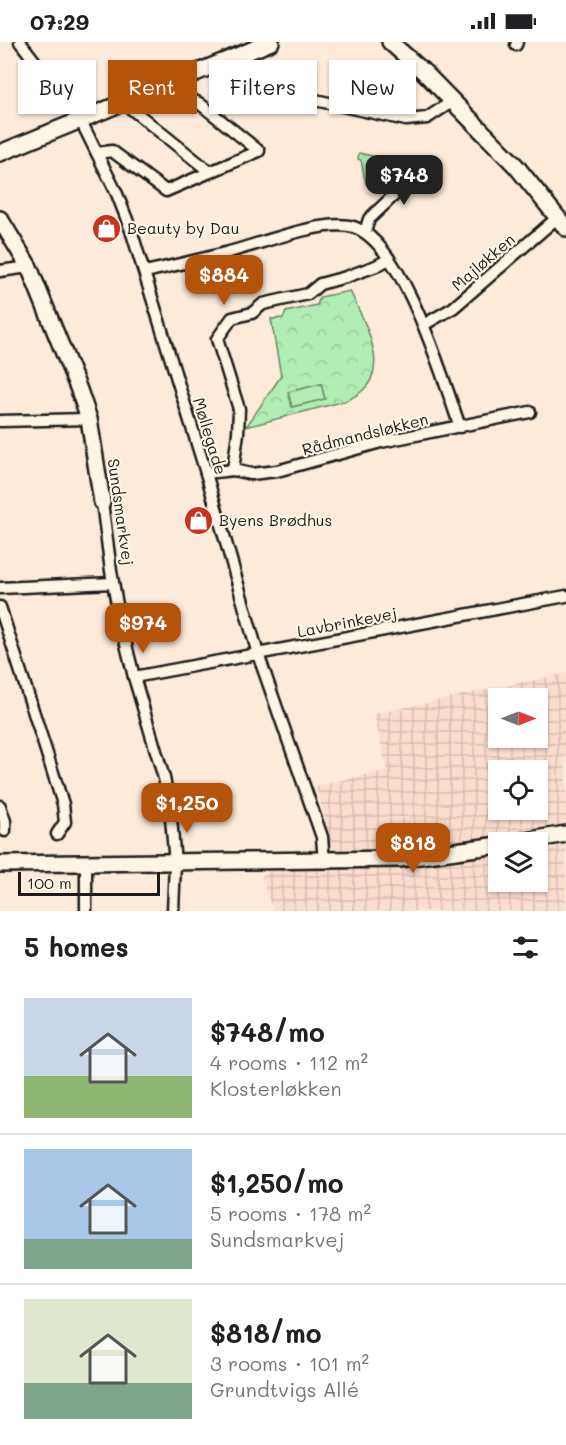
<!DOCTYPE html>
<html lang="en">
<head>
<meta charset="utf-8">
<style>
  body { margin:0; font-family:Mali,sans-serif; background:#f2f2f2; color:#202124; height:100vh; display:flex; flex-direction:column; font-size:22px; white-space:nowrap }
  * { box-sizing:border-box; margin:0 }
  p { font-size:20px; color:#757577 }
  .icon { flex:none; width:33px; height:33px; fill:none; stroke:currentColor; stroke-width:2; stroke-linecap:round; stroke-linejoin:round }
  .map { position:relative; height:869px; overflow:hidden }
  .panel { display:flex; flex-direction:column; background:#fff; flex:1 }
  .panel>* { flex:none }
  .top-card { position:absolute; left:18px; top:18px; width:531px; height:54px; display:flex; gap:12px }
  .needle { width:39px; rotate:90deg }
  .controls { position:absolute; left:488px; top:646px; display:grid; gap:12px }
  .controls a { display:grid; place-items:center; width:60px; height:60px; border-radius:0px; background:#fff; box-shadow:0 2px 4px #0004; font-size:30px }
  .scale { position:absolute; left:18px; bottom:15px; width:142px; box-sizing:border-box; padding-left:6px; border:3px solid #1c1c1c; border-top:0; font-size:16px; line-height:21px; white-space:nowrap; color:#1c1c1c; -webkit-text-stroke:4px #fcf5e5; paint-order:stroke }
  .price { position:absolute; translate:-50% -51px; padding:0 14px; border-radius:12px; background:#b45309; color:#fff; font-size:20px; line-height:39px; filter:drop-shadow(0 2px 3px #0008) }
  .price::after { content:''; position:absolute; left:50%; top:36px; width:18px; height:14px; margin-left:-9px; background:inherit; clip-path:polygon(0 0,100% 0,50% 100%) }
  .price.selected { background:#222; color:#fff }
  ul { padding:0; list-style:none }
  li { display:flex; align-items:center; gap:18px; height:150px; padding:0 24px }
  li+li { border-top:2px solid #e0e0e0 }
  li span { display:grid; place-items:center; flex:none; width:168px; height:120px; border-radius:0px; color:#555 }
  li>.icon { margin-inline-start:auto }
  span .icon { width:72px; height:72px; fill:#fffc; stroke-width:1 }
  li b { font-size:26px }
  h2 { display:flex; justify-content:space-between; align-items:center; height:72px; padding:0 24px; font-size:26px }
  .pill { padding:0 21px; border-radius:0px; background:#fff; box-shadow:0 2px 4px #0004; font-size:21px; line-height:54px }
  .pill.selected { background:#b45309; color:#fff }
  .status { display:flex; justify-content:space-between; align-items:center; height:42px; padding:0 30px; background:#fff; direction:ltr }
  .status svg { height:16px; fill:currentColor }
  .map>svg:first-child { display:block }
</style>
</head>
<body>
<div class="status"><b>07:29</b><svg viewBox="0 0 49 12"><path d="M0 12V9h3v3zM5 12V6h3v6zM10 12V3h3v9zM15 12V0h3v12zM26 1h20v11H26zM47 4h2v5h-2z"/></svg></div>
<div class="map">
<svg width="566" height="869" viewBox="0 0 566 869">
  <defs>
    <pattern id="industrial-grid" width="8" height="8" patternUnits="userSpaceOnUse" patternTransform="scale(1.5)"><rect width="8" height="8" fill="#fbddcf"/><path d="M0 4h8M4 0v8" fill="none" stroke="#d7bdb1"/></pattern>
    <pattern id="forest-crowns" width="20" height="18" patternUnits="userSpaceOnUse" patternTransform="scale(1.5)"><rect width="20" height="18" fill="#b1edb3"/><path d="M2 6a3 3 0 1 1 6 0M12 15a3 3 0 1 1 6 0" fill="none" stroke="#98cb99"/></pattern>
  </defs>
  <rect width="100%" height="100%" fill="#fceadb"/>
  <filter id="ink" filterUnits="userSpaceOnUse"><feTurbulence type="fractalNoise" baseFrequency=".0167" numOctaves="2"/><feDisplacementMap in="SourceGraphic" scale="12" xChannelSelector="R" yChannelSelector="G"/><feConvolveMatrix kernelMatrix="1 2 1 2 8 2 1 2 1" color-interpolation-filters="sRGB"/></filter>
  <g filter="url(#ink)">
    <path fill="url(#industrial-grid)" fill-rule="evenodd" d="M566 631V869H273L261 835 312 805 325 777 316 744 387 728 374 672ZM498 657H537V696H498ZM498 729H537V768H498ZM498 801H537V840H498Z"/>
    <g fill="url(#forest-crowns)" stroke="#668468" stroke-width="1.5">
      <path d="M359 111 372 114 378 125 391 133 375 147 366 142 361 118 358 117Z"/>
      <path d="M350 249C366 285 399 338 345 359L246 385 281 334 271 277 283 276 286 270 317 263 320 255Z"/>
    </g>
    <path fill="#b1edb3" stroke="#668468" stroke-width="1.5" d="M321 342 325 357 292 365 288 350Z"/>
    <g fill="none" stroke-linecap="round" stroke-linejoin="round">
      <defs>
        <g id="street">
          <path d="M20 0 81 79 117 152 131 188 206 431 258 612 322 795 324 819"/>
          <path d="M516 3 517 0"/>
          <path d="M265 47 406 78 427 76 453 59"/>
          <path d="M124 61 210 130"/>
          <path d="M97 111 112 109 166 149 259 109 199 61 164 45"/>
          <path d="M365 190 369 177 407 141 418 125"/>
          <path d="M0 229 29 225"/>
          <path d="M145 230C172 224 199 218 225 211 258 203 316 179 349 184 401 192 444 340 460 385"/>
          <path d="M425 282 453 266 558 175"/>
          <path d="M0 379 89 377"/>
          <path d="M233 428 238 391 239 367 217 297 232 276 252 271 263 262 308 252 320 242 346 235 376 224 389 217"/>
          <path d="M206 431 233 428 251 432 277 429 381 400 530 370"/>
          <path d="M102 460 111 529 119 574 134 635 164 736 170 765 175 821 173 869"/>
          <path d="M0 546 113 541"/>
          <path d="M0 565 63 762 65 780 57 792"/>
          <path d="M134 635 566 554"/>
          <path d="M0 764 5 779V789"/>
          <path d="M86 822V869"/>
        </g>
        <g id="secondary">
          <path d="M390 0 425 31 516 124 566 186"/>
          <path d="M0 111 271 0"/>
          <path d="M0 177 29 225 79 348 89 377 102 460"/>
          <path d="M513 801 566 792"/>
          <path d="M0 822 399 817 498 803"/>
        </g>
      </defs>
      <use href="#street" stroke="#1c1c1c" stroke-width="15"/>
      <use href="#secondary" stroke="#1c1c1c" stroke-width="20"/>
      <use href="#street" stroke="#fcf5e5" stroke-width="10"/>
      <use href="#secondary" stroke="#fcf5e5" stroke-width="15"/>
    </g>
  </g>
  <defs>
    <symbol id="shop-disc" viewBox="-11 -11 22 22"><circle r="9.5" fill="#c8321e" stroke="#fcf5e5"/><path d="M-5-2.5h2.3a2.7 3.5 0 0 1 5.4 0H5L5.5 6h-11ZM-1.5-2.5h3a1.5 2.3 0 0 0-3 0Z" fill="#fff"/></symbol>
  </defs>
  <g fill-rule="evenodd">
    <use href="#shop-disc" x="90" y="170" width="33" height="33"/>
    <use href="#shop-disc" x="182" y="462" width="33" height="33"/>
  </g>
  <g text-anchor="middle" stroke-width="4.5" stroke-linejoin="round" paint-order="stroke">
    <g font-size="16" fill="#1c1c1c" stroke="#fcf5e5" text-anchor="start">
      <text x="127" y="192">Beauty by Dau</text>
      <text x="219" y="484">Byens Brødhus</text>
    </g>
    <g font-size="16" fill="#1c1c1c" stroke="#fcf5e5">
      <text transform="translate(483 220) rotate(-41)" y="6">Majløkken</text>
      <text transform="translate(365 392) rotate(-14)" y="6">Rådmandsløkken</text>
      <text transform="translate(210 394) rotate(73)" y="6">Møllegade</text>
      <text transform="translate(121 470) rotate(82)" y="6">Sundsmarkvej</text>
      <text transform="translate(347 580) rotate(-11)" y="6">Lavbrinkevej</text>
    </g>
  </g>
</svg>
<div class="controls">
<a><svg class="needle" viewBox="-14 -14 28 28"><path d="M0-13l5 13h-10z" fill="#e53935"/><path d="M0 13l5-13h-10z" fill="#757577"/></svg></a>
<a><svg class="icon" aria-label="locate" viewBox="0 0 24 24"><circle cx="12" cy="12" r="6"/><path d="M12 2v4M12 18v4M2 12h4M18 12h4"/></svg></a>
<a><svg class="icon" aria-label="layers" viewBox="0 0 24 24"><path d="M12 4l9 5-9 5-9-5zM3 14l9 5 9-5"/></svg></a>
</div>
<div class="scale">100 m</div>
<b class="price selected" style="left:404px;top:164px">$748</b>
<b class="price" style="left:224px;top:264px">$884</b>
<b class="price" style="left:143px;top:612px">$974</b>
<b class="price" style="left:187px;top:792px">$1,250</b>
<b class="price" style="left:413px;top:832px">$818</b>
<div class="top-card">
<a class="pill">Buy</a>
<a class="pill selected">Rent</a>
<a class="pill">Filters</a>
<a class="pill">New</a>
</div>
</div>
<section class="panel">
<h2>5 homes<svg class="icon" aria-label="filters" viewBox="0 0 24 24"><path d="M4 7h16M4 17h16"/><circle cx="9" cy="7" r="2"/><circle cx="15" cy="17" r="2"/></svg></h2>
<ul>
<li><span style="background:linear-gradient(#c9d6e8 65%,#8fb573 0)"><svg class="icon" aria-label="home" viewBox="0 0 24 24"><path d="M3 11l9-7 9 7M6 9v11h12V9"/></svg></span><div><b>$748/mo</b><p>4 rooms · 112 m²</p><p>Klosterløkken</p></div></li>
<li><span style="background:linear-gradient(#a9c7e8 75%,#7fa58c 0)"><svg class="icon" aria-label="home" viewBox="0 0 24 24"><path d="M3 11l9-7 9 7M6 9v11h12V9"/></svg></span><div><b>$1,250/mo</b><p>5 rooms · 178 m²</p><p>Sundsmarkvej</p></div></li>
<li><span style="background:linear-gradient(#dfe7d0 70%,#7fa58c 0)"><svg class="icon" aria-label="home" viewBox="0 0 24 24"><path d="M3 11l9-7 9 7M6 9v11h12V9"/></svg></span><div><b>$818/mo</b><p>3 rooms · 101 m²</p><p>Grundtvigs Allé</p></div></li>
</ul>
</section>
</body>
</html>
